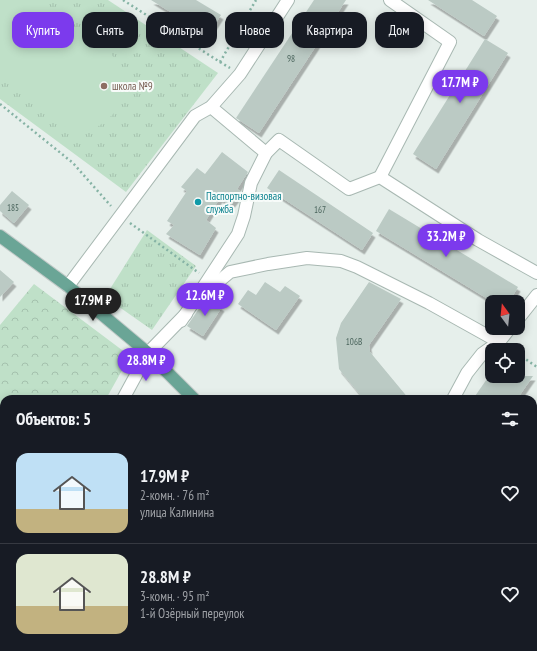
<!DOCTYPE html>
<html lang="ru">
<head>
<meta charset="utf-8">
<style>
  body { margin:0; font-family:"PT Sans Narrow",sans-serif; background:#20242c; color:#f1f3f6; height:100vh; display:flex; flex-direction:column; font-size:15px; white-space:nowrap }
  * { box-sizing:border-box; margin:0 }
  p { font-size:13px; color:#9ea1a6 }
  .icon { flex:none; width:22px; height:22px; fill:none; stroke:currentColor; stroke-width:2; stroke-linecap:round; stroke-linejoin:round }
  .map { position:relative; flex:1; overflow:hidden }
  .side { position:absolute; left:0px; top:395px; width:537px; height:256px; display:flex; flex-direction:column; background:#171b24; border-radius:12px 12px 0 0; box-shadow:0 2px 10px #0003 }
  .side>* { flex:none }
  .top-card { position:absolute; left:12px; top:12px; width:513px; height:36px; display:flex; gap:8px }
  .needle { width:26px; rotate:345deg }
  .controls { position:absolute; left:485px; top:295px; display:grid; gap:8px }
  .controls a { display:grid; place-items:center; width:40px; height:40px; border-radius:8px; background:#171b24; box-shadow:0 2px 10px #0003; font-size:20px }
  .price { position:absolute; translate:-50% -34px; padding:0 9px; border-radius:14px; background:#7c3aed; color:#fff; font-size:13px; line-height:26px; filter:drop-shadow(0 1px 2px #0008) }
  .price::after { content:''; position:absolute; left:50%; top:24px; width:12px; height:9px; margin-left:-6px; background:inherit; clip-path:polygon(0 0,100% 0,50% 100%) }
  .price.selected { background:#222; color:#fff }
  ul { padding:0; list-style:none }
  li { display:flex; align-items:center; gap:12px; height:100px; padding:0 16px }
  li+li { border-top:1px solid #363941 }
  li span { display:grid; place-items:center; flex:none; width:112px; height:80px; border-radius:12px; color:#555 }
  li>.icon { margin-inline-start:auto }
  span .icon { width:48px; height:48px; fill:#fffc; stroke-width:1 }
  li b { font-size:17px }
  h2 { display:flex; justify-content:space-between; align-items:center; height:48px; padding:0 16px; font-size:17px }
  .pill { padding:0 14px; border-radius:12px; background:#171b24; box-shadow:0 2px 10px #0003; font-size:14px; line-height:36px }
  .pill.selected { background:#7c3aed; color:#fff }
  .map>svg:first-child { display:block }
</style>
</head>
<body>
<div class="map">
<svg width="537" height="651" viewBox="0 0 537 651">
  <defs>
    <pattern id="grass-tufts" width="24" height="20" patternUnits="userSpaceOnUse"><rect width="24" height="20" fill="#bfe0c8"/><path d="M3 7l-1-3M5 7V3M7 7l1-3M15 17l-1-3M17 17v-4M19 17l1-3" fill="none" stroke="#a4c1ad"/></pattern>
    <pattern id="park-crowns" width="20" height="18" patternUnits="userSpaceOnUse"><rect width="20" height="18" fill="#bfe0c8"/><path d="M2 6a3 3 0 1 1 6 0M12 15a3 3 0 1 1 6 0" fill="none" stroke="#a4c1ad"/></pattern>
    <filter id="shadow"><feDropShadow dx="2.5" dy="4.5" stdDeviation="0" flood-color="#0004"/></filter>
  </defs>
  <rect width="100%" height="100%" fill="#e6efeb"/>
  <g fill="url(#grass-tufts)">
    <path d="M0 0H108L218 73 126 192 0 99Z"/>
    <path d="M147 230 196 266 152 330 105 297Z"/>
  </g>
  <path fill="url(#park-crowns)" d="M34 284 130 356 106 399H4V647L0 650V325Z"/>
  <path fill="#bfe0c8" d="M0 0H35L108 51 119 63 125 79V92L123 100 116 111 106 121 94 129 78 132 70 130 0 76Z"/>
  <g fill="#bbcac4" filter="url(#shadow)">
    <path d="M151 0H196L221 15 208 35Z"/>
    <path d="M314 0H346L259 133 236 118Z"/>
    <path d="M428 0H472L497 16 484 36Z"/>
    <path d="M485 39 508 53 436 169 413 154Z"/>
    <path d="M222 152 248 172 237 189 241 192 230 206 220 198 206 220 216 228 200 255 166 234 174 225 167 221 187 191 181 187 197 168 205 174Z"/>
    <path d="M279 170 373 233 362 250 267 188Z"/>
    <path d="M12 191 29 205 14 223 0 211V205Z"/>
    <path d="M389 209 518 287 509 302H493L376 231Z"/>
    <path d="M0 270 14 282 0 297Z"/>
    <path d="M265 282 280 292 285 286 300 296 276 330 238 304 248 290 256 295Z"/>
    <path d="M369 282 401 299 369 345 370 352 409 399H364L339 369 336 338 341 323Z"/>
    <path d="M210 299 222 307 203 336 187 326 205 300Z"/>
    <path d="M489 376H533L517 399H473Z"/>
  </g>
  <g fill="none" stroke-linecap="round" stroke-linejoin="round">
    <defs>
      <g id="minor">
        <path d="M211 107 266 153"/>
        <path d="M380 177 450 42 390 0"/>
        <path d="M68 286 195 116 211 107 240 74 288 0"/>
        <path d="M205 293 230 272 268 264 307 258 341 261 357 267 429 303 499 342"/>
        <path d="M518 319 537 295"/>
        <path d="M181 321 238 234 244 216 251 183 266 153 279 140 349 189 380 177 478 240 537 273"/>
        <path d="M123 399 148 353 186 314"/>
        <path d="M453 399 467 373 482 354 499 342 510 328"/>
        <path d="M533 540 537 543"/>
        <path d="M242 647 245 651"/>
      </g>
      <g id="major">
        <path d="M0 236 68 286 148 353 194 399"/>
        <path d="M419 647 422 651"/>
      </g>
    </defs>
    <use href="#minor" stroke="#a8b8b2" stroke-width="14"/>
    <use href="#major" stroke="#c2cac8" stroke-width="14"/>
    <g stroke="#86b3a5" stroke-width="2.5" stroke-dasharray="2 3" stroke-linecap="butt">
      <path d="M123 0 220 62 256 0"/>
      <path d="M220 62 230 68"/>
      <path d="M0 104 73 163 111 206"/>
      <path d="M130 223 199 273"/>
      <path d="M518 354 537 367"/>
    </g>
    <use href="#minor" stroke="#fff" stroke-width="12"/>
    <use href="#major" stroke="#6aa596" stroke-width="12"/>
  </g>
  <circle fill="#8d6e63" stroke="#f7fbf9" stroke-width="1.5" cx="104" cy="86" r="4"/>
  <circle fill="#0f9aa8" stroke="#f7fbf9" stroke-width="1.5" cx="198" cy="202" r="4"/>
  <g text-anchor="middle" stroke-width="4" stroke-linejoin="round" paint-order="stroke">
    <g font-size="9" fill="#4a645c">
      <text x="291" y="62">98</text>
      <text x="13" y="211">185</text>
      <text x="320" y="213">167</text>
      <text x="354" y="345">106В</text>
    </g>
    <g font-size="11" fill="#785e54" stroke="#f7fbf9" text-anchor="start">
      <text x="112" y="90">школа №9</text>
    </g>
    <g font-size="11" fill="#0d838f" stroke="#f7fbf9" text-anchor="start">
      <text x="206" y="200">Паспортно-визовая<tspan x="206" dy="13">служба</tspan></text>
    </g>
  </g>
</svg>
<div class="controls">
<a><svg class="needle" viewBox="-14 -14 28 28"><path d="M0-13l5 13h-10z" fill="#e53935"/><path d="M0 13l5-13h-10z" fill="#9ea1a6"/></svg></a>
<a><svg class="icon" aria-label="locate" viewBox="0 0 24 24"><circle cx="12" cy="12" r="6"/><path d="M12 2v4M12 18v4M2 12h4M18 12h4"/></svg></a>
</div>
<b class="price" style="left:460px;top:104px">17.7M ₽</b>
<b class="price" style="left:446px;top:258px">33.2M ₽</b>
<b class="price" style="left:205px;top:317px">12.6M ₽</b>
<b class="price selected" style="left:93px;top:322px">17.9M ₽</b>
<b class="price" style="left:146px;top:382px">28.8M ₽</b>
<div class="top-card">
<a class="pill selected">Купить</a>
<a class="pill">Снять</a>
<a class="pill">Фильтры</a>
<a class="pill">Новое</a>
<a class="pill">Квартира</a>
<a class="pill">Дом</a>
</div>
<section class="side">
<h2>Объектов: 5<svg class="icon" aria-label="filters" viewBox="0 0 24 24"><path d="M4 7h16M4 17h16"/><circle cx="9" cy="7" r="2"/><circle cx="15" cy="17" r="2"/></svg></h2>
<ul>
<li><span style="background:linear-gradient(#bfe0f5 70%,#c2b280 0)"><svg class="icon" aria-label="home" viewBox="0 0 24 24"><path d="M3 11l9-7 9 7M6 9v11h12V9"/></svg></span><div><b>17.9M ₽</b><p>2-комн. · 76 m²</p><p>улица Калинина</p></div><svg class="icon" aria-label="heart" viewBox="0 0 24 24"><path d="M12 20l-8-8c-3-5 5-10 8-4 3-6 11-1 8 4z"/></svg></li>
<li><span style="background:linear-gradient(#dfe7d0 65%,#c2b280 0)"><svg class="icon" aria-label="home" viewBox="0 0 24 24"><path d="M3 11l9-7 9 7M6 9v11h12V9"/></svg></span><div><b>28.8M ₽</b><p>3-комн. · 95 m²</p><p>1-й Озёрный переулок</p></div><svg class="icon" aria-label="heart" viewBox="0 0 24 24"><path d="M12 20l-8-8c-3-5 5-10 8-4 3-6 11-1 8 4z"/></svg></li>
</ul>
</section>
</div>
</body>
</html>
